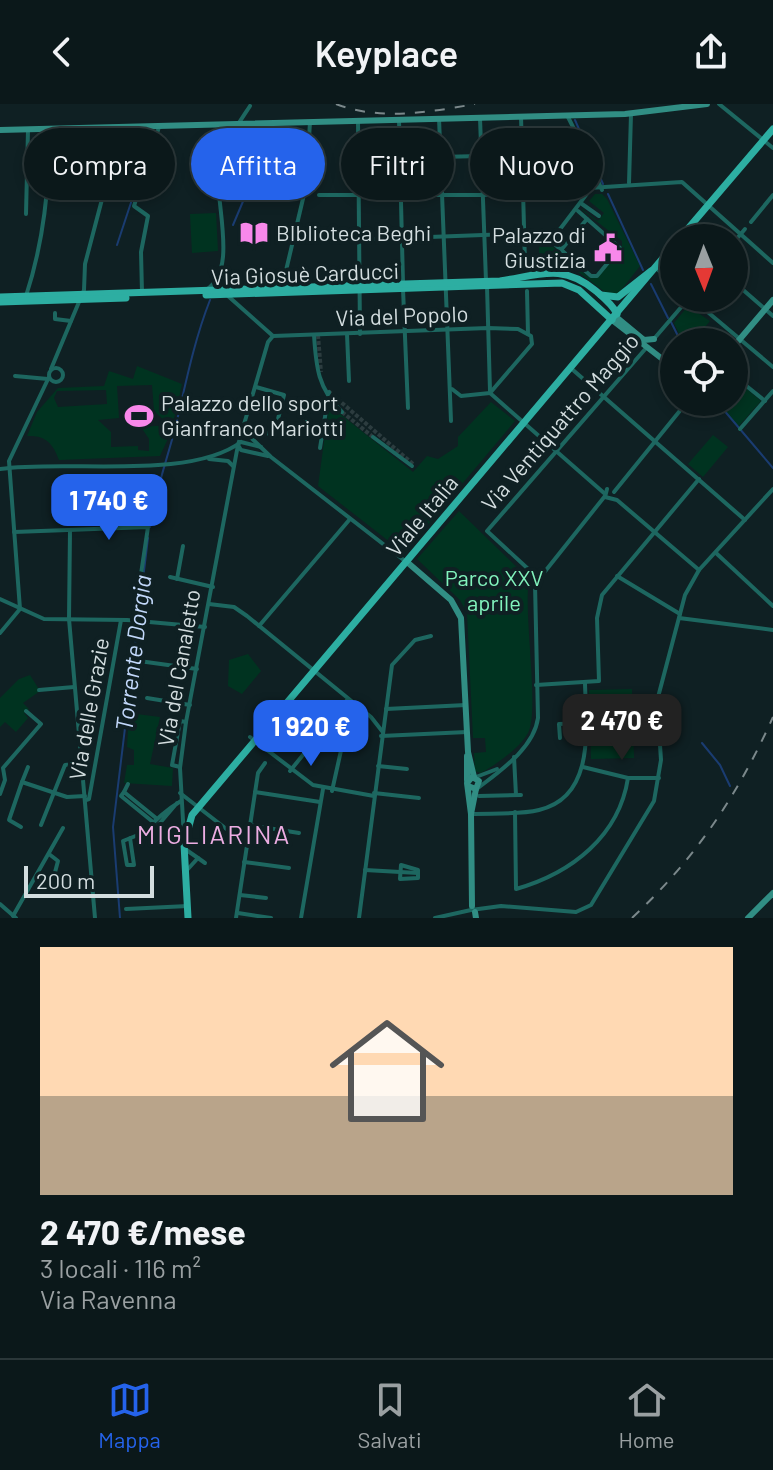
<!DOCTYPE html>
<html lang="it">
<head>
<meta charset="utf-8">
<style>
  body { margin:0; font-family:Barlow,sans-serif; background:#142123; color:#f1f3f6; height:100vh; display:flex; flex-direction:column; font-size:30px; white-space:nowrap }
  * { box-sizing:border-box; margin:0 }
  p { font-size:26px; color:#9aa0a2 }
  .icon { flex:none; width:44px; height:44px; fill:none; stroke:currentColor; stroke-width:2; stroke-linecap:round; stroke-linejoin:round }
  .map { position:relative; height:814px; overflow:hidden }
  .drawer { display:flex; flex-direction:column; background:#0b181a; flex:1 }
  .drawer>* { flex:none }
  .hud { position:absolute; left:24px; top:24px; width:726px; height:72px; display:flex; gap:16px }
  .needle { width:52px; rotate:179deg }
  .controls { position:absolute; left:660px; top:120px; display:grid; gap:16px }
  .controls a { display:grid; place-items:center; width:88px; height:88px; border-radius:50%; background:#0b181a; box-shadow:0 4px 12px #0003,0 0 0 2px #2b3739; font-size:40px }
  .scale { position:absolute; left:24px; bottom:20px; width:130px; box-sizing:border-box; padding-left:8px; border:4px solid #d3dddf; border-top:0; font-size:22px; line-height:28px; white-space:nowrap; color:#d3dddf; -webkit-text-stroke:6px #0f2023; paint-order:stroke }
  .price { position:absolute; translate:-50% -68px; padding:0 18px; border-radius:16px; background:#2563eb; color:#fff; font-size:26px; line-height:52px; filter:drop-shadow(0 2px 4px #0008) }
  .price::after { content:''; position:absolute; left:50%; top:48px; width:24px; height:18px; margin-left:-12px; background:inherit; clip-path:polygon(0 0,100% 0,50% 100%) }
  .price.selected { background:#222; color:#fff }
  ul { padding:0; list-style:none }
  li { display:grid; align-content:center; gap:16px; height:424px; padding:0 40px }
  li span { display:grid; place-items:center; height:248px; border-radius:0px; color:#555 }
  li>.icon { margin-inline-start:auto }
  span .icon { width:144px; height:144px; fill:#fffc; stroke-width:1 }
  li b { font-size:34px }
  .chip { padding:0 28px; border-radius:36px; background:#0b181a; box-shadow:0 4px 12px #0003,0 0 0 2px #2b3739; font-size:28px; line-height:72px }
  .chip.selected { background:#2563eb; color:#fff }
  header { display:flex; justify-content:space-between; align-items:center; height:104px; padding:0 40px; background:#0b181a; font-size:36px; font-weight:600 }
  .tab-bar { display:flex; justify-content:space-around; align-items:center; height:112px; border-top:2px solid #2b3739; background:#0b181a; font-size:22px; color:#9aa0a2 }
  .tab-bar a { display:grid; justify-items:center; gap:4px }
  .tab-bar .selected { color:#2563eb }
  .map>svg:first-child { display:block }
</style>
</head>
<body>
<header><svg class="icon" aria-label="back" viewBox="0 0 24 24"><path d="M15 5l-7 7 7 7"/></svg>Keyplace<svg class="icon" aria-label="share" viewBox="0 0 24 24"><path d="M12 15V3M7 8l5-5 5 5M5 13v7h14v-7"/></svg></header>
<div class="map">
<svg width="773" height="814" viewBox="0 0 773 814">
  <rect width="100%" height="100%" fill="#0f2023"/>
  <g fill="#003320" fill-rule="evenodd">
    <path d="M595 90H602L607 95 640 162 618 190 605 188 577 167 534 166C528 164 527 160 527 155L530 163 539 164V143L535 137 540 132 590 174 598 173 622 144V137L582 106 585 103 583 106 598 117 604 109 589 97Z"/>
    <path d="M216 109 218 147 192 149 190 110Z"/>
    <path d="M688 202 710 217 694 236 696 238H683L674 219Z"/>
    <path d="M137 262 182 280 171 328 160 352 59 356C53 339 45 331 27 332L37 308 58 284 104 282 109 267 133 275ZM152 281 154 307 169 321 141 323 149 335V347L138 346V342L111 343V328L98 316 119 314 117 282ZM106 286 107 300 58 303 54 294 57 287Z"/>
    <path d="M734 274 761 297 738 323 719 298H734Z"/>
    <path d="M491 298 515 317 404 449 318 382 329 301 413 368 427 352 438 355 458 342V333Z"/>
    <path d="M713 331 728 343 703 373 688 360Z"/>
    <path d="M459 407 529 475C523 511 540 606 528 629 519 645 495 661 481 669L475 667 474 649 486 648 485 634H473L467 509 460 496 417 455Z"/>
    <path d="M248 550 261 567 242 590 228 582 229 556Z"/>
    <path d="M30 571 40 587 23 599 29 605 24 609 28 614 16 628 5 618 0 623V594L19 575Z"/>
    <path d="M632 585 634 654 591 655 589 586Z"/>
    <path d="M129 609 160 613 150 660 173 664 172 682 124 679 127 661H134V646L127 643Z"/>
  </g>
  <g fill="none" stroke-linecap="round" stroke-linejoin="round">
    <g stroke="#1a3c71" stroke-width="2">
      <path d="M575 16 603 80"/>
      <path d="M608 90 643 166"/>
      <path d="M233 121 247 88 261 27"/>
      <path d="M117 141 148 47"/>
      <path d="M651 180 668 214"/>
      <path d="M671 218 681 238"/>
      <path d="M717 298 773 364"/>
      <path d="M150 423C155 388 167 356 176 321 186 278 194 237 210 196"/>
      <path d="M702 639 720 661 730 682"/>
      <path d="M120 814 113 723 148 434"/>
    </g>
    <g stroke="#2c3c3f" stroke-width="4" stroke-dasharray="4 2" stroke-linecap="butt">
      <path d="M318 231 321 268"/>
      <path d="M328 287 413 360"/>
      <path d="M342 308 373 333"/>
    </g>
    <g stroke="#1d6760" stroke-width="4">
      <path d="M719 0 773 44"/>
      <path d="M567 11 585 47"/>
      <path d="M521 12 525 160 534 170"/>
      <path d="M439 14 451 317"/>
      <path d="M480 14 486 177"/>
      <path d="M399 16 403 179"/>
      <path d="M358 17 360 230"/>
      <path d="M586 50 602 86"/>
      <path d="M440 53 523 51"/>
      <path d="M277 77 306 82"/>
      <path d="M629 79 631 10"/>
      <path d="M238 89 253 38 254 20"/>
      <path d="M319 91H483L682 78 773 159"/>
      <path d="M582 100 599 112"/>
      <path d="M26 110 28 26"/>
      <path d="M751 118 773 91"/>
      <path d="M551 137 591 172H597L620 144 578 107"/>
      <path d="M295 138 539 129 551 137 589 87"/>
      <path d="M734 138 745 125"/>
      <path d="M561 146 587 115"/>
      <path d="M656 164 674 180"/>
      <path d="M284 175 306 82 310 18"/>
      <path d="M734 178 773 212"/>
      <path d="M487 182 490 287"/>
      <path d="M403 185 408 304"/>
      <path d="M206 186C241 164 211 91 220 58 225 38 239 19 250 2"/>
      <path d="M527 187 528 230"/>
      <path d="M142 188 141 148 148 112 134 102 159 23"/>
      <path d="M26 192C44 137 49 83 50 25"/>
      <path d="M228 192 273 232"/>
      <path d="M691 194 773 263"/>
      <path d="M55 209V215L71 217"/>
      <path d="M347 230 349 277"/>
      <path d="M314 231C316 263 318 285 342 308"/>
      <path d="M273 232 488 224 518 225 531 232 532 240 490 289"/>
      <path d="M653 236 689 194"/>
      <circle cx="56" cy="271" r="7"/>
      <path d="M51 265 84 186 85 160 121 23"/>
      <path d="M573 266 745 416"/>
      <path d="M15 272 48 275"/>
      <path d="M734 272 765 297"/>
      <path d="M452 285 461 292 490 289"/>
      <path d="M490 289 604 389"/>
      <path d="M305 317 306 323 323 325"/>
      <path d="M244 323 274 331 284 291 256 283"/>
      <path d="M740 325 773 287"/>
      <path d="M244 327 271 353 405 457"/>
      <path d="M373 333 412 362"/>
      <path d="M238 341 241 346 268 352"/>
      <path d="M320 344 329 288"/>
      <path d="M209 355 228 357 233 362"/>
      <path d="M0 365C64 355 189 377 241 338L261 343"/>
      <path d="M607 385 605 393 617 396 699 466"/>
      <path d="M614 388 687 298"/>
      <path d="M70 426 69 515 95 814"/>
      <path d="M14 428 148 423 134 517"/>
      <path d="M716 449 773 502"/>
      <path d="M617 472 680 510"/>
      <path d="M170 473 213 483"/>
      <path d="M538 474 487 427 647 243"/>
      <path d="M177 475 183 442"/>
      <path d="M0 495 44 515 127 516 205 523"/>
      <path d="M209 500 234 503 247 512 371 613 382 627"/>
      <path d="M20 505 9 357 49 273"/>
      <path d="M679 514 773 526"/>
      <path d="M259 522 350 415"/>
      <path d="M0 529 20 505"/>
      <path d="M139 557 197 565"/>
      <path d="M536 581 599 577 597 514 602 491 699 375"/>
      <path d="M39 586 74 583"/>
      <path d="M147 594 190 601"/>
      <path d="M386 605 466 601"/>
      <path d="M322 627 352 635"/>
      <path d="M381 632 467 628"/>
      <path d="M250 633 313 681 374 692"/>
      <path d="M560 634 559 620 586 619"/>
      <path d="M514 653 516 691"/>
      <path d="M378 662 407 665"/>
      <path d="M180 663 172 661 180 617 186 618"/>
      <path d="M583 663 628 674H659"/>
      <path d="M290 667 348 595"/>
      <path d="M476 673 497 665"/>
      <path d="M22 678 28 663"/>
      <path d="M478 684C500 667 534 644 538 614L535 480 605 392"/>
      <path d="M332 687 344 633"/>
      <path d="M124 688 128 680"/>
      <path d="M255 688 320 698"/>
      <path d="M180 689 247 741"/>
      <path d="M374 689 419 694"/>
      <path d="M0 690 5 676 3 664 41 620 26 607"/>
      <path d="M479 692 521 691"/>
      <path d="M86 696 89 695 121 516"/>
      <path d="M177 699 148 733 143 729C155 716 166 706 181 697"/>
      <path d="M515 708 516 785C572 769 619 732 628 674"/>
      <path d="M471 710C493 709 518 711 539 706 596 693 586 622 585 579"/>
      <path d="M153 718 121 692 124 688 156 714"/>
      <path d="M41 721 65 661 83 659"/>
      <path d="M250 721 299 729"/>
      <path d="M21 723 9 716 22 678 67 693 85 692"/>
      <path d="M130 734 134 761H127L123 737 143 729"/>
      <path d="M184 734 180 664 186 618 238 341 268 238 273 232"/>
      <path d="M185 745 198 754 188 765"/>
      <path d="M49 750 58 757 54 772"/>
      <path d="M198 754 205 759"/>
      <path d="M244 758 289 764"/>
      <path d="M401 761 418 766V774L400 775Z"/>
      <path d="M365 766 418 769"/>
      <path d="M240 791 266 794"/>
      <path d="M0 800 16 814"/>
      <path d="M126 805 188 802"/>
      <path d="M471 806 501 802 576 808 591 801 654 697 661 656 657 597 685 491 699 466 773 385"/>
      <path d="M238 809 271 814"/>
      <path d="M13 812 63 724"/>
      <path d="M236 814 258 669 265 659"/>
      <path d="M301 814 323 685"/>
      <path d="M359 814 392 561 415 536 431 532"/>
      <path d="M435 814 471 806"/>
    </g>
    <g stroke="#318e84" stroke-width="6">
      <path d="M0 26 625 10 707 0"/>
      <path d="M615 212 644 236 654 235"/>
      <path d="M612 216 674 264"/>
      <path d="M734 242 773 196"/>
      <path d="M407 458 451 496 461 514 468 648 474 673"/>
      <path d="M467 676V652"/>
      <path d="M468 682 476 685 479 677 472 673 467 679 471 710"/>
      <path d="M472 802 471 710 476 685"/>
      <path d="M475 808 476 814"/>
      <path d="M748 814 773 789"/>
    </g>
    <g stroke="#2daea2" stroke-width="7">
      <path d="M680 134 773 25"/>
      <path d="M206 191 562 179 579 186 612 216"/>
      <path d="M601 191 618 193 651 167"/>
      <path d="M0 193 500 177C540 171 562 159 596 187 603 193 613 201 617 210"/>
      <path d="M0 198 126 194"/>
      <path d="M188 814 184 740 192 711 674 141"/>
    </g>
    <g stroke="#7b888b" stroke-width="2" stroke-dasharray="10 10" stroke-linecap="butt">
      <path d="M336 0C379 17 431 8 475 0"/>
      <path d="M632 814C695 755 738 691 773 613"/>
    </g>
  </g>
  <defs>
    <symbol id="library-bare" viewBox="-9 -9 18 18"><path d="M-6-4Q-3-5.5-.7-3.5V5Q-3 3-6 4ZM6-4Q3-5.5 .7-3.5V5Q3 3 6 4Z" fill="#f888ea" stroke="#0f2023" stroke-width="2.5" paint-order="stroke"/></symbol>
    <symbol id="civic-bare" viewBox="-9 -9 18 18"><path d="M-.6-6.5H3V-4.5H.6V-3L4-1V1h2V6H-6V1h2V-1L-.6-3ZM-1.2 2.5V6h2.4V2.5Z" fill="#f888ea" stroke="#0f2023" stroke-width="2.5" paint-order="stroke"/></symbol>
    <symbol id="stadium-bare" viewBox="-9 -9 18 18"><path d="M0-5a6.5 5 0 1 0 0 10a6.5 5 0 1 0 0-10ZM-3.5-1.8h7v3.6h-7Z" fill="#f888ea" stroke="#0f2023" stroke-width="2.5" paint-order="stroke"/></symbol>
  </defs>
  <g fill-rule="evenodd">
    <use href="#library-bare" x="234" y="109" width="40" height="40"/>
    <use href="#civic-bare" x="588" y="124" width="40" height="40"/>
    <use href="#stadium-bare" x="119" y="292" width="40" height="40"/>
  </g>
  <g text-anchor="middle" stroke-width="8" stroke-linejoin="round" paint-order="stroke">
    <g font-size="22" fill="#d3dddf" stroke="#0f2023" text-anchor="start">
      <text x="276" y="137">BIblioteca Beghi</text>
      <text x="586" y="139" text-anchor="end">Palazzo di<tspan x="586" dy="25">Giustizia</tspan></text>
      <text x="161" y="307">Palazzo dello sport<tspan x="161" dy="25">Gianfranco Mariotti</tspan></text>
    </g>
    <g font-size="22" fill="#d3dddf" stroke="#0f2023">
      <text transform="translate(305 170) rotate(-2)" y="8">Via Giosuè Carducci</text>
      <text transform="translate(402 212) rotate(-2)" y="8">Via del Popolo</text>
      <text transform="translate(560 318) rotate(-49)" y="8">Via Ventiquattro Maggio</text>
      <text transform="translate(422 412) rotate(-50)" y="8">Viale Italia</text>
      <text transform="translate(179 564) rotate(-80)" y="8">Via del Canaletto</text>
      <text transform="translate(89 605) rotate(-80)" y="8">Via delle Grazie</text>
    </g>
    <g font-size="22" fill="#82f3bd" stroke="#0f2023">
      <text x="494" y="482">Parco XXV<tspan x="494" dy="25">aprile</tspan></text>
    </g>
    <g font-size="24" font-style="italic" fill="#c2d8fa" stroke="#0f2023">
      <text transform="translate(134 549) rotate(-83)" y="8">Torrente Dorgia</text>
    </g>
    <g font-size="26" letter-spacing="2" fill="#ecade2" stroke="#0f2023">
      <text x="214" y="740">MIGLIARINA</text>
    </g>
  </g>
</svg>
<div class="controls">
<a><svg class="needle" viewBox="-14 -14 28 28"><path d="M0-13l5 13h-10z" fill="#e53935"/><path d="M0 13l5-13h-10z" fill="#9aa0a2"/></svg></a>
<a><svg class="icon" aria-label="locate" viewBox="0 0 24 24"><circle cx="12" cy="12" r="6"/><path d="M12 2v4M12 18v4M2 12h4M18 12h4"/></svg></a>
</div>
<div class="scale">200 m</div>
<b class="price" style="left:109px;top:438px">1 740 €</b>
<b class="price selected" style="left:622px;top:658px">2 470 €</b>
<b class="price" style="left:311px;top:664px">1 920 €</b>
<div class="hud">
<a class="chip">Compra</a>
<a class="chip selected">Affitta</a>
<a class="chip">Filtri</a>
<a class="chip">Nuovo</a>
</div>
</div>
<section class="drawer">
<ul>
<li><span style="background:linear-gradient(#ffd9b3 60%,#b9a48a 0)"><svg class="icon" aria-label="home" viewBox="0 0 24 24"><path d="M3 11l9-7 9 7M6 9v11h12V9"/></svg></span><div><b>2 470 €/mese</b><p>3 locali · 116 m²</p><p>Via Ravenna</p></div></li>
</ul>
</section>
<nav class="tab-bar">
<a class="selected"><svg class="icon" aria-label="map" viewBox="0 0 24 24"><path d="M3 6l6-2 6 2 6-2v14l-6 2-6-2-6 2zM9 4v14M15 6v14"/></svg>Mappa</a>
<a><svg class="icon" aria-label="saved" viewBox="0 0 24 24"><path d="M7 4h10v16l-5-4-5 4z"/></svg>Salvati</a>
<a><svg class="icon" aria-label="home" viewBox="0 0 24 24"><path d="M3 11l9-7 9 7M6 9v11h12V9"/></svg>Home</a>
</nav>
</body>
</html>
